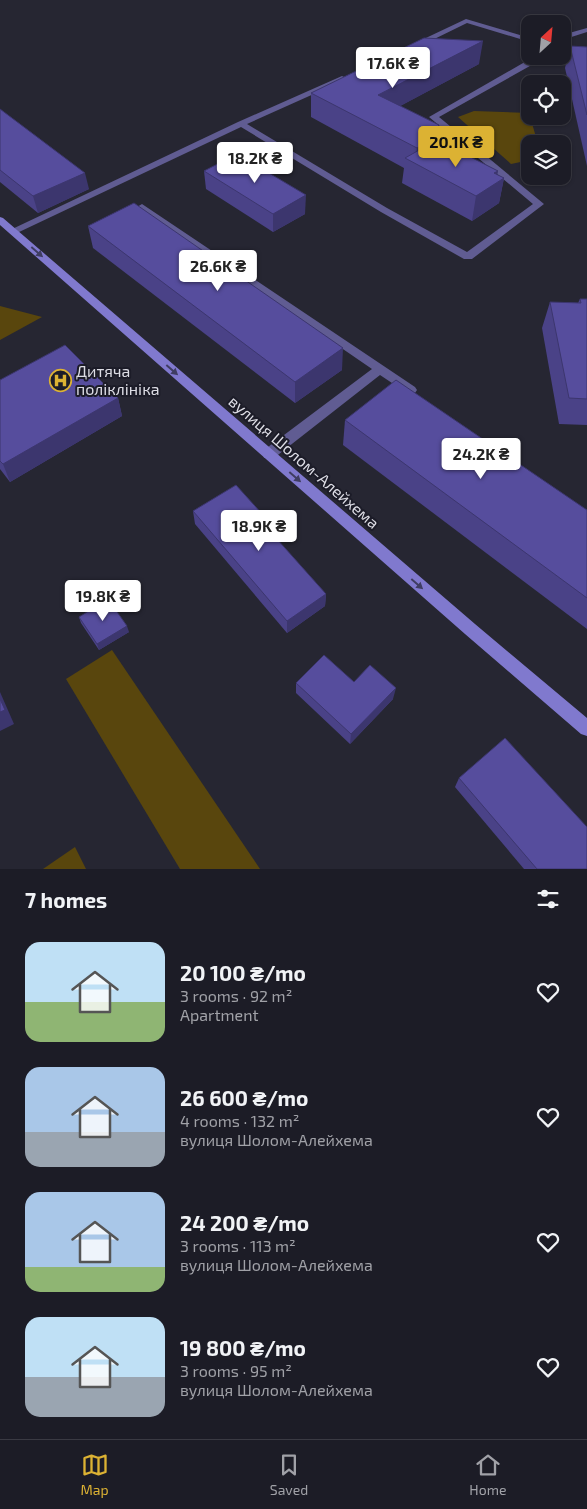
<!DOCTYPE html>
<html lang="en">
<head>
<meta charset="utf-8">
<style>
  body { margin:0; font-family:"Exo 2",sans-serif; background:#25252e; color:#f1f3f6; height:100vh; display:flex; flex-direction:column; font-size:19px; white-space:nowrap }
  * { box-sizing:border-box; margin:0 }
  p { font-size:16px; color:#a0a1a7 }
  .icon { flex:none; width:28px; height:28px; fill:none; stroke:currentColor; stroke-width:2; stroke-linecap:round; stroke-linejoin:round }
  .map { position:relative; height:869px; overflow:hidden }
  .panel { display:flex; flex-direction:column; background:#1c1c26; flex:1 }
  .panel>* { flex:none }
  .needle { width:32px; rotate:26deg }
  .tools { position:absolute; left:521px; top:15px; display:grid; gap:10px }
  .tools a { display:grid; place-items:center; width:50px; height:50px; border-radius:10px; background:#1c1c26; box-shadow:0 1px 4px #0004,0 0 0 1px #3a3a43; font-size:25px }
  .price { position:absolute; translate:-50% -42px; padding:0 11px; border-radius:5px; background:#fff; color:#222; font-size:16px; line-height:32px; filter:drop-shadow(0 1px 2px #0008) }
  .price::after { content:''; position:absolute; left:50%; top:30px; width:15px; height:11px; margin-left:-8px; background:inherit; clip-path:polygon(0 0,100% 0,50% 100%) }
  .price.current { background:#dcb233; color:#111 }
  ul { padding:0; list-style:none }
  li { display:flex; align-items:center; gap:15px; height:125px; padding:0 25px }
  li span { display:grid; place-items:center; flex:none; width:140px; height:100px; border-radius:15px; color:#555 }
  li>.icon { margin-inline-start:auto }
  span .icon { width:60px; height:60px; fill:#fffc; stroke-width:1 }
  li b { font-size:21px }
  h2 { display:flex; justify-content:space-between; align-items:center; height:60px; padding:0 25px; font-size:21px }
  .tabs { display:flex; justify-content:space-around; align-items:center; height:70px; border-top:1px solid #3a3a43; background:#1c1c26; font-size:14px; color:#a0a1a7 }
  .tabs a { display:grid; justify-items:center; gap:2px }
  .tabs .current { color:#dcb233 }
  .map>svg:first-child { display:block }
</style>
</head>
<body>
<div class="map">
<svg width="587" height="869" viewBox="0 0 587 869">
  <rect width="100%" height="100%" fill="#262632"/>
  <g fill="#59460d">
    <path d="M474 111 529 113 538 144H530V160L511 164 458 117Z"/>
    <path d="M0 306 42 317 0 340Z"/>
    <path d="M112 650 260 869H180L66 679Z"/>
    <path d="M75 847 86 869H43Z"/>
  </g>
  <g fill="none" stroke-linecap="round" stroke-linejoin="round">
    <g fill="#605c92" fill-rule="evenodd">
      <path d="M466 19 530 38V42L467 23 418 47 411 45Z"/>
      <path d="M587 28V32L562 40V35Z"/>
      <path d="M531 56H539L537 62 439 117 544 204 472 259H464L381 212 241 127 17 233 13 234 8 231 238 122 342 76 346 78 345 80 247 124 387 208 467 252 533 204 429 117 530 59Z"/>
      <path d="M142 204 415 387 417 390 415 393H407L380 375 274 458H264L263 454 264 450 372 369 139 209 137 207Z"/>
    </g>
    <path fill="#8079ce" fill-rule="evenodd" d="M0 217 3 218 475 624 587 718V736L581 734 465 634 0 225Z"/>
  </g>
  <g fill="#4a4287">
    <path d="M570 46 587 47V166L565 68Z"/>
    <path d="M479 64 400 106 439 129 444 143 498 171 497 175 504 178 499 203 472 221 402 183 404 168 311 117V93Z"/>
    <path d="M0 109 89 189 38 213 0 182Z"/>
    <path d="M204 171 305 214 273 232 206 189Z"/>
    <path d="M88 226 342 370 295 403 93 248Z"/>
    <path d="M580 299H587V425L559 424 542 328 550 302 578 303Z"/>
    <path d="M0 380 118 398 122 416 10 482 0 469Z"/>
    <path d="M345 420 587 510V629L343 445Z"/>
    <path d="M193 511 273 535 326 594 325 606 287 633 195 524Z"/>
    <path d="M79 617 129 632 99 650 81 623Z"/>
    <path d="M296 683 393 699 350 744 296 693Z"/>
    <path d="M459 778 587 869H524L455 787Z"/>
  </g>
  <g fill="#3c366e">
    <path d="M483 41 479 64 376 119 378 95Z"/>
    <path d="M439 125 438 137 445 132 441 157 415 163 417 148 436 128Z"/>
    <path d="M498 171 495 184 504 178 499 203 472 221 476 196 494 173Z"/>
    <path d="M85 173 89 189 38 213 33 196Z"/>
    <path d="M306 195 305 214 273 232V214Z"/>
    <path d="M343 348 342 370 295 403V382Z"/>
    <path d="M118 398 122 416 10 482 3 464Z"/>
    <path d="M273 526V538L268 529Z"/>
    <path d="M326 594 325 606 287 633V621Z"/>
    <path d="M127 626 129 632 99 650 97 644Z"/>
    <path d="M396 688 393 699 350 744 351 734Z"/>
    <path d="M0 692 14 724 0 731Z"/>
  </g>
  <g fill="#564d9d" stroke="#3c366e">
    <path d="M424 38 483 41 378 95 439 125 436 128 445 132 417 148 311 93Z"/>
    <path d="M570 46 587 47V115Z"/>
    <path d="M0 109 85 173 33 196 0 170Z"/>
    <path d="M437 140 498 171 494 173 504 178 476 196 405 158Z"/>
    <path d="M237 154 306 195 273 214 204 171Z"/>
    <path d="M134 203 343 348 295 382 88 226Z"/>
    <path d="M580 299H587V399L569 398 550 302 581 303Z"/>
    <path d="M65 345 118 398 3 464 0 461V380Z"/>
    <path d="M396 380 587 510V598L345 420Z"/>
    <path d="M236 485 273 526 268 529 326 594 287 621 193 511Z"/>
    <path d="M108 599 127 626 97 644 79 617Z"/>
    <path d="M324 655 354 682 370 665 396 688 351 734 296 683Z"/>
    <path d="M0 699 5 710 0 712Z"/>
    <path d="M505 738 587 827V869H537L459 778Z"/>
  </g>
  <defs><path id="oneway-solid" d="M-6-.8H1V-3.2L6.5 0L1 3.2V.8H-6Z" transform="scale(1.25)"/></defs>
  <g fill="#3f3d62">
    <use href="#oneway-solid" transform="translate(37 252) rotate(41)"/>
    <use href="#oneway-solid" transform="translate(172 370) rotate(41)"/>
    <use href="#oneway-solid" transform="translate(295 477) rotate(41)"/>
    <use href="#oneway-solid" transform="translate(417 584) rotate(41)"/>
  </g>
  <defs>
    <symbol id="hospital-ring" viewBox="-11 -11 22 22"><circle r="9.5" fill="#1c1c28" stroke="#dcb233" stroke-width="1.5"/><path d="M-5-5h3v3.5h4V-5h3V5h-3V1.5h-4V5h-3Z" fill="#dcb233"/></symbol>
  </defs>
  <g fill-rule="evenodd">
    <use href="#hospital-ring" x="48" y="368" width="25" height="25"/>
  </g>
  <g text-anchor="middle" stroke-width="4" stroke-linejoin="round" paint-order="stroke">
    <g font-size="16" fill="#dddde5" stroke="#1c1c28" text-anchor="start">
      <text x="76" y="377">Дитяча<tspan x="76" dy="18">поліклініка</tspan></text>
    </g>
    <g font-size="16" fill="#dddde5" stroke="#1c1c28">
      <text transform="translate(304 462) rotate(41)" y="6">вулиця Шолом-Алейхема</text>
    </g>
  </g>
</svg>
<div class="tools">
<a><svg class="needle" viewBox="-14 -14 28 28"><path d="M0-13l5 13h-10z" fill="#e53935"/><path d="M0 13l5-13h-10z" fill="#a0a1a7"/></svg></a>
<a><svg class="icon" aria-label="locate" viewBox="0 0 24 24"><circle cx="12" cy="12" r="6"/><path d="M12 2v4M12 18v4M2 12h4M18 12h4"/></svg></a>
<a><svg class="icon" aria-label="layers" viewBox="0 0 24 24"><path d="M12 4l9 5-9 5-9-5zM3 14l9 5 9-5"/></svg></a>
</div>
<b class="price" style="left:393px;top:89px">17.6K ₴</b>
<b class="price current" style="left:456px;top:168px">20.1K ₴</b>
<b class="price" style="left:255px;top:184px">18.2K ₴</b>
<b class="price" style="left:218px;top:292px">26.6K ₴</b>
<b class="price" style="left:481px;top:480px">24.2K ₴</b>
<b class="price" style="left:259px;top:552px">18.9K ₴</b>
<b class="price" style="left:103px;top:622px">19.8K ₴</b>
</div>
<section class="panel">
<h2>7 homes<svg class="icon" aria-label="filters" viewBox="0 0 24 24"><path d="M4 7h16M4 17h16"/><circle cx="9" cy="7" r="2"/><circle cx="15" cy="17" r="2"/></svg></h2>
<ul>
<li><span style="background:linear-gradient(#bfe0f5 60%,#8fb573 0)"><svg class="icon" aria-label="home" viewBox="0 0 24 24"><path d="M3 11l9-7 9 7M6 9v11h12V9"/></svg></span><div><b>20 100 ₴/mo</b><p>3 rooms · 92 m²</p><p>Apartment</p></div><svg class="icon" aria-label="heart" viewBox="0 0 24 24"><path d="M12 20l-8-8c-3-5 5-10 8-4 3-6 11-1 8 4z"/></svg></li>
<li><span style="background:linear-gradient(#a9c7e8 65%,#9aa5b1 0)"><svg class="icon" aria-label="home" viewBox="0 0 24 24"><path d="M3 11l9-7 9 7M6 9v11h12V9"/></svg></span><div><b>26 600 ₴/mo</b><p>4 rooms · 132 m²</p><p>вулиця Шолом-Алейхема</p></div><svg class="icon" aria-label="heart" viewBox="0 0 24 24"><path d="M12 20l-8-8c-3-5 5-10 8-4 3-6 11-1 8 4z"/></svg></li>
<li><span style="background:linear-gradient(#a9c7e8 75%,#8fb573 0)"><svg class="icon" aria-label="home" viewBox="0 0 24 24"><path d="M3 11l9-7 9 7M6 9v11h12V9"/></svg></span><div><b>24 200 ₴/mo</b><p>3 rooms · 113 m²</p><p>вулиця Шолом-Алейхема</p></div><svg class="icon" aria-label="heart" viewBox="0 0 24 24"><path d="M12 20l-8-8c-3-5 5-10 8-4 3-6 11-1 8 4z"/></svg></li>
<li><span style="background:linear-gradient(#bfe0f5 60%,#9aa5b1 0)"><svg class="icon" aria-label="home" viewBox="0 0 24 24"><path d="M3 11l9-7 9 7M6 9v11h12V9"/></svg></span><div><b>19 800 ₴/mo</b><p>3 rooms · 95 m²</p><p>вулиця Шолом-Алейхема</p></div><svg class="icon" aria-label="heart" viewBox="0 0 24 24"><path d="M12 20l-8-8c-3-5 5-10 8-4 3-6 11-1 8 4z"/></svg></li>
</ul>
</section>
<nav class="tabs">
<a class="current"><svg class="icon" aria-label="map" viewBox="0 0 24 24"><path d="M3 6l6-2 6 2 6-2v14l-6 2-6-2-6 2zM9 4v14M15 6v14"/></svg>Map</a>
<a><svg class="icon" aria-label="saved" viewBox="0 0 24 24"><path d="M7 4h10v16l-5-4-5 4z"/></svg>Saved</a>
<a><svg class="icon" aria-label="home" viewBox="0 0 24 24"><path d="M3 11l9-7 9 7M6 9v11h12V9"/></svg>Home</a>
</nav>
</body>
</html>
